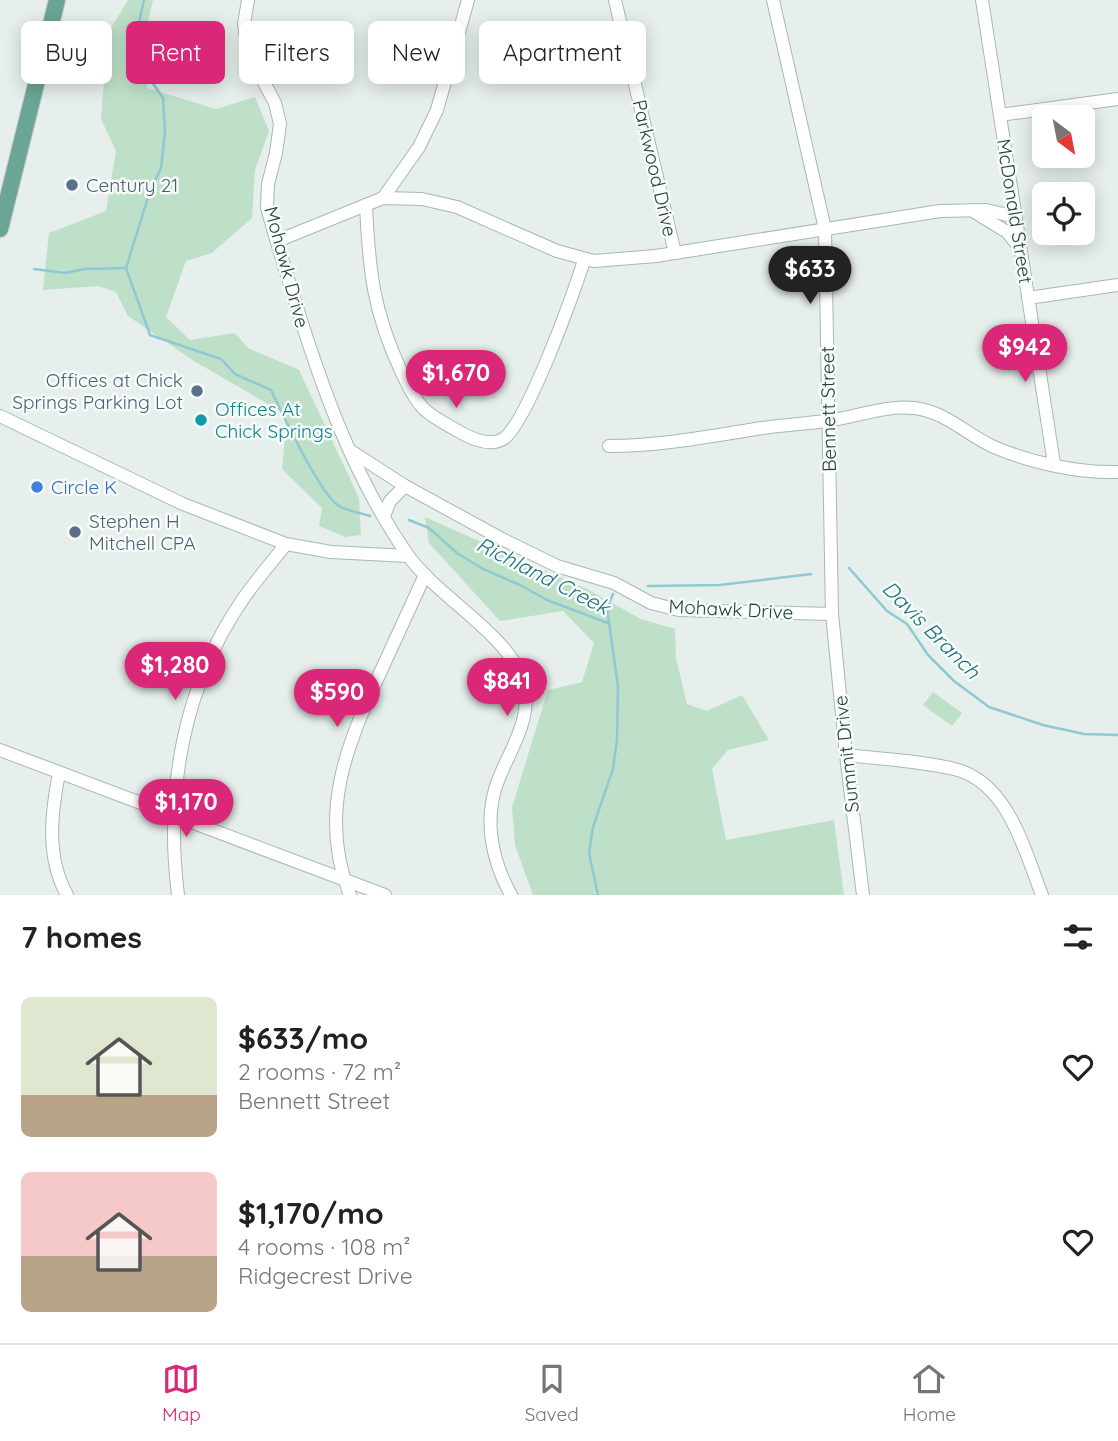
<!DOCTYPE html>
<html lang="en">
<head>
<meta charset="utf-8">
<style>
  body { margin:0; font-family:Quicksand,sans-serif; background:#f6f6f6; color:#222; height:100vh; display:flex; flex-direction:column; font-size:26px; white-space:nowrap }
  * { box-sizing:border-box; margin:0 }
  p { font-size:23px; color:#767676 }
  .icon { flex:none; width:38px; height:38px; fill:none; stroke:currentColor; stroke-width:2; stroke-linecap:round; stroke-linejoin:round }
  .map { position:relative; height:895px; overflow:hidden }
  .side { display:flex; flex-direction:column; background:#fff; flex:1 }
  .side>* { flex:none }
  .hud { position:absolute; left:21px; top:21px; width:700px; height:63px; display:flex; gap:14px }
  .needle { width:46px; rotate:148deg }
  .controls { position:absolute; left:1032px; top:105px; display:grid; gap:14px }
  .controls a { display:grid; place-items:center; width:63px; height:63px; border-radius:10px; background:#fff; box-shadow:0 4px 18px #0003; font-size:35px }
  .price { position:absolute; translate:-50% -60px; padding:0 16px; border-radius:24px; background:#db2777; color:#fff; font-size:23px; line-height:46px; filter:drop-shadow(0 2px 4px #0008) }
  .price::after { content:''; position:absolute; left:50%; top:42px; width:21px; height:16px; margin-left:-10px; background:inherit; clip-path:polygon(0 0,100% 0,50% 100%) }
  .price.current { background:#222; color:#fff }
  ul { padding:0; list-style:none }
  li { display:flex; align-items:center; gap:21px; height:175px; padding:0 21px }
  li span { display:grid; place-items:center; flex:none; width:196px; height:140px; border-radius:10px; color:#555 }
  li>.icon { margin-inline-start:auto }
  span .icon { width:84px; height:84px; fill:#fffc; stroke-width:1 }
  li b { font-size:30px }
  h2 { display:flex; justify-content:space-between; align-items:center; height:84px; padding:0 21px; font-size:30px }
  .chip { padding:0 24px; border-radius:10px; background:#fff; box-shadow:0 4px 18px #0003; font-size:24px; line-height:63px }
  .chip.current { background:#db2777; color:#fff }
  .dock { display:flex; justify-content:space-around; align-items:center; height:98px; border-top:2px solid #e0e0e0; background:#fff; font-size:19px; color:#767676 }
  .dock a { display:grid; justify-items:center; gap:4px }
  .dock .current { color:#db2777 }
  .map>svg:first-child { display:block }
</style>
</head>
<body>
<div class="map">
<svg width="1118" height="895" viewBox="0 0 1118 895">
  <rect width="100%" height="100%" fill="#e6efeb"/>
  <g fill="#bfe0c8">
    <path d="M128 0H153L147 25V88L216 109 255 97 269 131 255 170 252 218 212 253 186 261 166 317 190 340 235 333 248 348 299 370 359 498 361 535 345 537 319 526 322 508 282 469 287 415 194 361 128 316 116 292 98 286 43 290 49 233 106 211 116 151 101 119 105 69 93 57Z"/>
    <path d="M425 517 587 589 641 619 675 629 676 658 687 704 707 711 742 695 769 740 728 750 712 769 726 840 834 820 844 895H533L515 845 512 807 548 690 582 682 594 643 563 611 500 621 429 543Z"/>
    <path d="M933 692 962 713 952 726 923 705Z"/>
  </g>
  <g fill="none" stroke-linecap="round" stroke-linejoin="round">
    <g stroke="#8ec9d4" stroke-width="2.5">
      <path d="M144 0 139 22 136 59 163 98 165 132 161 168 150 191 126 268 150 335 221 359 235 374 271 390C282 413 320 495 339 506 347 511 361 513 370 516"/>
      <path d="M34 269 65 273 85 269 126 268"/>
      <path d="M409 520 429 528 457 553 483 569 520 585 547 600 608 623"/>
      <path d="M849 568 887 611 907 624 928 655 954 681 989 707 1043 725 1084 734 1118 735"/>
      <path d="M648 586 720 585 811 574"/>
      <path d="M598 895 589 853 593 827 613 769 617 740 618 687 607 608 613 594"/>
    </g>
    <defs>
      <g id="minor">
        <path d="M248 0 244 24 248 52 275 103 280 124 276 153 268 184 267 207C275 238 285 268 294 298 322 388 353 476 407 554 435 595 506 633 522 678 535 714 512 746 499 778 483 817 491 859 511 895"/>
        <path d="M615 0 675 253"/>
        <path d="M773 0 825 229 832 614 846 755 863 895"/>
        <path d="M982 0 1054 464"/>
        <path d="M1000 115 1118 99"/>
        <path d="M383 198 419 147 437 110 468 0"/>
        <path d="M366 205C369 270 373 311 401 371 407 383 413 398 423 408 433 418 446 424 458 431 470 438 490 447 503 439 526 425 575 291 584 260"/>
        <path d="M971 210 1007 232 1020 248"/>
        <path d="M277 241 383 198 422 199 457 207 557 251 594 261 656 256 940 211 986 210 1016 217"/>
        <path d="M1028 298 1118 285"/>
        <path d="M0 416 183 504 286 544 331 552 408 556"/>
        <path d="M609 446C661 446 711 436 762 428 783 425 804 424 825 421 854 418 883 405 914 408 947 412 965 434 994 447 1032 463 1077 473 1118 472"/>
        <path d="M351 451 405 486 502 539 557 566 614 583 651 603 679 610 832 614"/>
        <path d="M384 516 390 501 405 486"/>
        <path d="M0 750 385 895"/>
        <path d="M846 755C880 759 925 761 958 770 1009 785 1025 852 1042 895"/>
        <path d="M59 773C51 814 46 857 67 895"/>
        <path d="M178 895C165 792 183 686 243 599 256 580 272 562 286 544"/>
        <path d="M350 895C318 815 346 746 380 673 395 640 410 607 425 575"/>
      </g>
      <path id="major" d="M0 229 57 0"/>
    </defs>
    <use href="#minor" stroke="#a8b8b2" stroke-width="14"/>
    <use href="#major" stroke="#c2cac8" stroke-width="18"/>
    <use href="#minor" stroke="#fff" stroke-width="12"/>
    <use href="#major" stroke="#6aa596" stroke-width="16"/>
  </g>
  <g fill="#5c6f8a" stroke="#f7fbf9" stroke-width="2.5">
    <circle cx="72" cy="185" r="7"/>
    <circle cx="197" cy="391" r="7"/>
    <circle cx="75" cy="532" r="7"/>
  </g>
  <circle fill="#0f9aa8" stroke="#f7fbf9" stroke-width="2.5" cx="201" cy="420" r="7"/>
  <circle fill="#3f7fe0" stroke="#f7fbf9" stroke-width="2.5" cx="37" cy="487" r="7"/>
  <g text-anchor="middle" stroke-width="5" stroke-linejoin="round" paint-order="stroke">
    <g font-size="19" fill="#24423a" stroke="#f7fbf9">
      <text transform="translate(655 168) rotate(77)" y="7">Parkwood Drive</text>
      <text transform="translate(1015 211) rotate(81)" y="7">McDonald Street</text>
      <text transform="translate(287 267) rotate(75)" y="7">Mohawk Drive</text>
      <text transform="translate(828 409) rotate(-91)" y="7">Bennett Street</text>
      <text transform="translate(731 609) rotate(3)" y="7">Mohawk Drive</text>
      <text transform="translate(846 754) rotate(-96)" y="7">Summit Drive</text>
    </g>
    <g font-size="19" fill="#4e5e75" stroke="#f7fbf9" text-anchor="start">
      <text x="86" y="192">Century 21</text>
      <text x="183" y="387" text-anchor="end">Offices at Chick<tspan x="183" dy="22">Springs Parking Lot</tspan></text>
      <text x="89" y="528">Stephen H<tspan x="89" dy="22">Mitchell CPA</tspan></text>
    </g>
    <g font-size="19" fill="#0d838f" stroke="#f7fbf9" text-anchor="start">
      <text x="215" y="416">Offices At<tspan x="215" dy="22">Chick Springs</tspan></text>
    </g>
    <g font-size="19" fill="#366cbe" stroke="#f7fbf9" text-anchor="start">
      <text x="51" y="494">Circle K</text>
    </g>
    <g font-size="21" font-style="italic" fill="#1c6f80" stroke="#f7fbf9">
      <text transform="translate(543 576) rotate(27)" y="7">Richland Creek</text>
      <text transform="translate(931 630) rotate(45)" y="7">Davis Branch</text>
    </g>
  </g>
</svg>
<div class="controls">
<a><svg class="needle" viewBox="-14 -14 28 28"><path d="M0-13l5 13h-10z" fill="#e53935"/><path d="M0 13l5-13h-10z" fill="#767676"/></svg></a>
<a><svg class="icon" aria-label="locate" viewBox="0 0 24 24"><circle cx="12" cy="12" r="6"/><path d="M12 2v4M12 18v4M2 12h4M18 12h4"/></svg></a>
</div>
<b class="price current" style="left:810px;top:306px">$633</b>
<b class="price" style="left:1025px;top:384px">$942</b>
<b class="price" style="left:456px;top:410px">$1,670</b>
<b class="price" style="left:175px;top:702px">$1,280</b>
<b class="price" style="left:507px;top:718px">$841</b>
<b class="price" style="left:337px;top:729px">$590</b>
<b class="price" style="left:186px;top:839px">$1,170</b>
<div class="hud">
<a class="chip">Buy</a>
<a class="chip current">Rent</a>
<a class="chip">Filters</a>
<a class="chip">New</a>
<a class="chip">Apartment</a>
</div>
</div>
<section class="side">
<h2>7 homes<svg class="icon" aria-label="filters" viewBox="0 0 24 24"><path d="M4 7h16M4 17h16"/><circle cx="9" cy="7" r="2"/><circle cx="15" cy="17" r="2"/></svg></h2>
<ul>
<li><span style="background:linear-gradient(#dfe7d0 70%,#b9a48a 0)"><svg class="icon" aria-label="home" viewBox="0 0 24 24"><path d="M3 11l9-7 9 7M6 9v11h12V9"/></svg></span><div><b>$633/mo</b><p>2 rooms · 72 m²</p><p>Bennett Street</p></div><svg class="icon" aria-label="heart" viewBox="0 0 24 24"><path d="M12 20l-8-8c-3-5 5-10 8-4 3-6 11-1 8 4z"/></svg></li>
<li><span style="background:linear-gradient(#f6c9c9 60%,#b9a48a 0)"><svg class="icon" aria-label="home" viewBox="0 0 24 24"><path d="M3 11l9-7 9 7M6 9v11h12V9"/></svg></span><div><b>$1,170/mo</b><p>4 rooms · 108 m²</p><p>Ridgecrest Drive</p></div><svg class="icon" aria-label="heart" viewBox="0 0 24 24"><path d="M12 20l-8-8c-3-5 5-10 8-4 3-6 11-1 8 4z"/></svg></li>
</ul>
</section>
<nav class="dock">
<a class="current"><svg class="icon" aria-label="map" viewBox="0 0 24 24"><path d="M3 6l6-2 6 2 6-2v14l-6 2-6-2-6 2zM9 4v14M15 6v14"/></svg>Map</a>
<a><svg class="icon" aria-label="saved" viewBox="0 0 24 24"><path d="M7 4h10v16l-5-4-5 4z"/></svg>Saved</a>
<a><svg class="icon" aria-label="home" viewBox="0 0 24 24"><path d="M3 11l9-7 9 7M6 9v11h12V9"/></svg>Home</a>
</nav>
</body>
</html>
